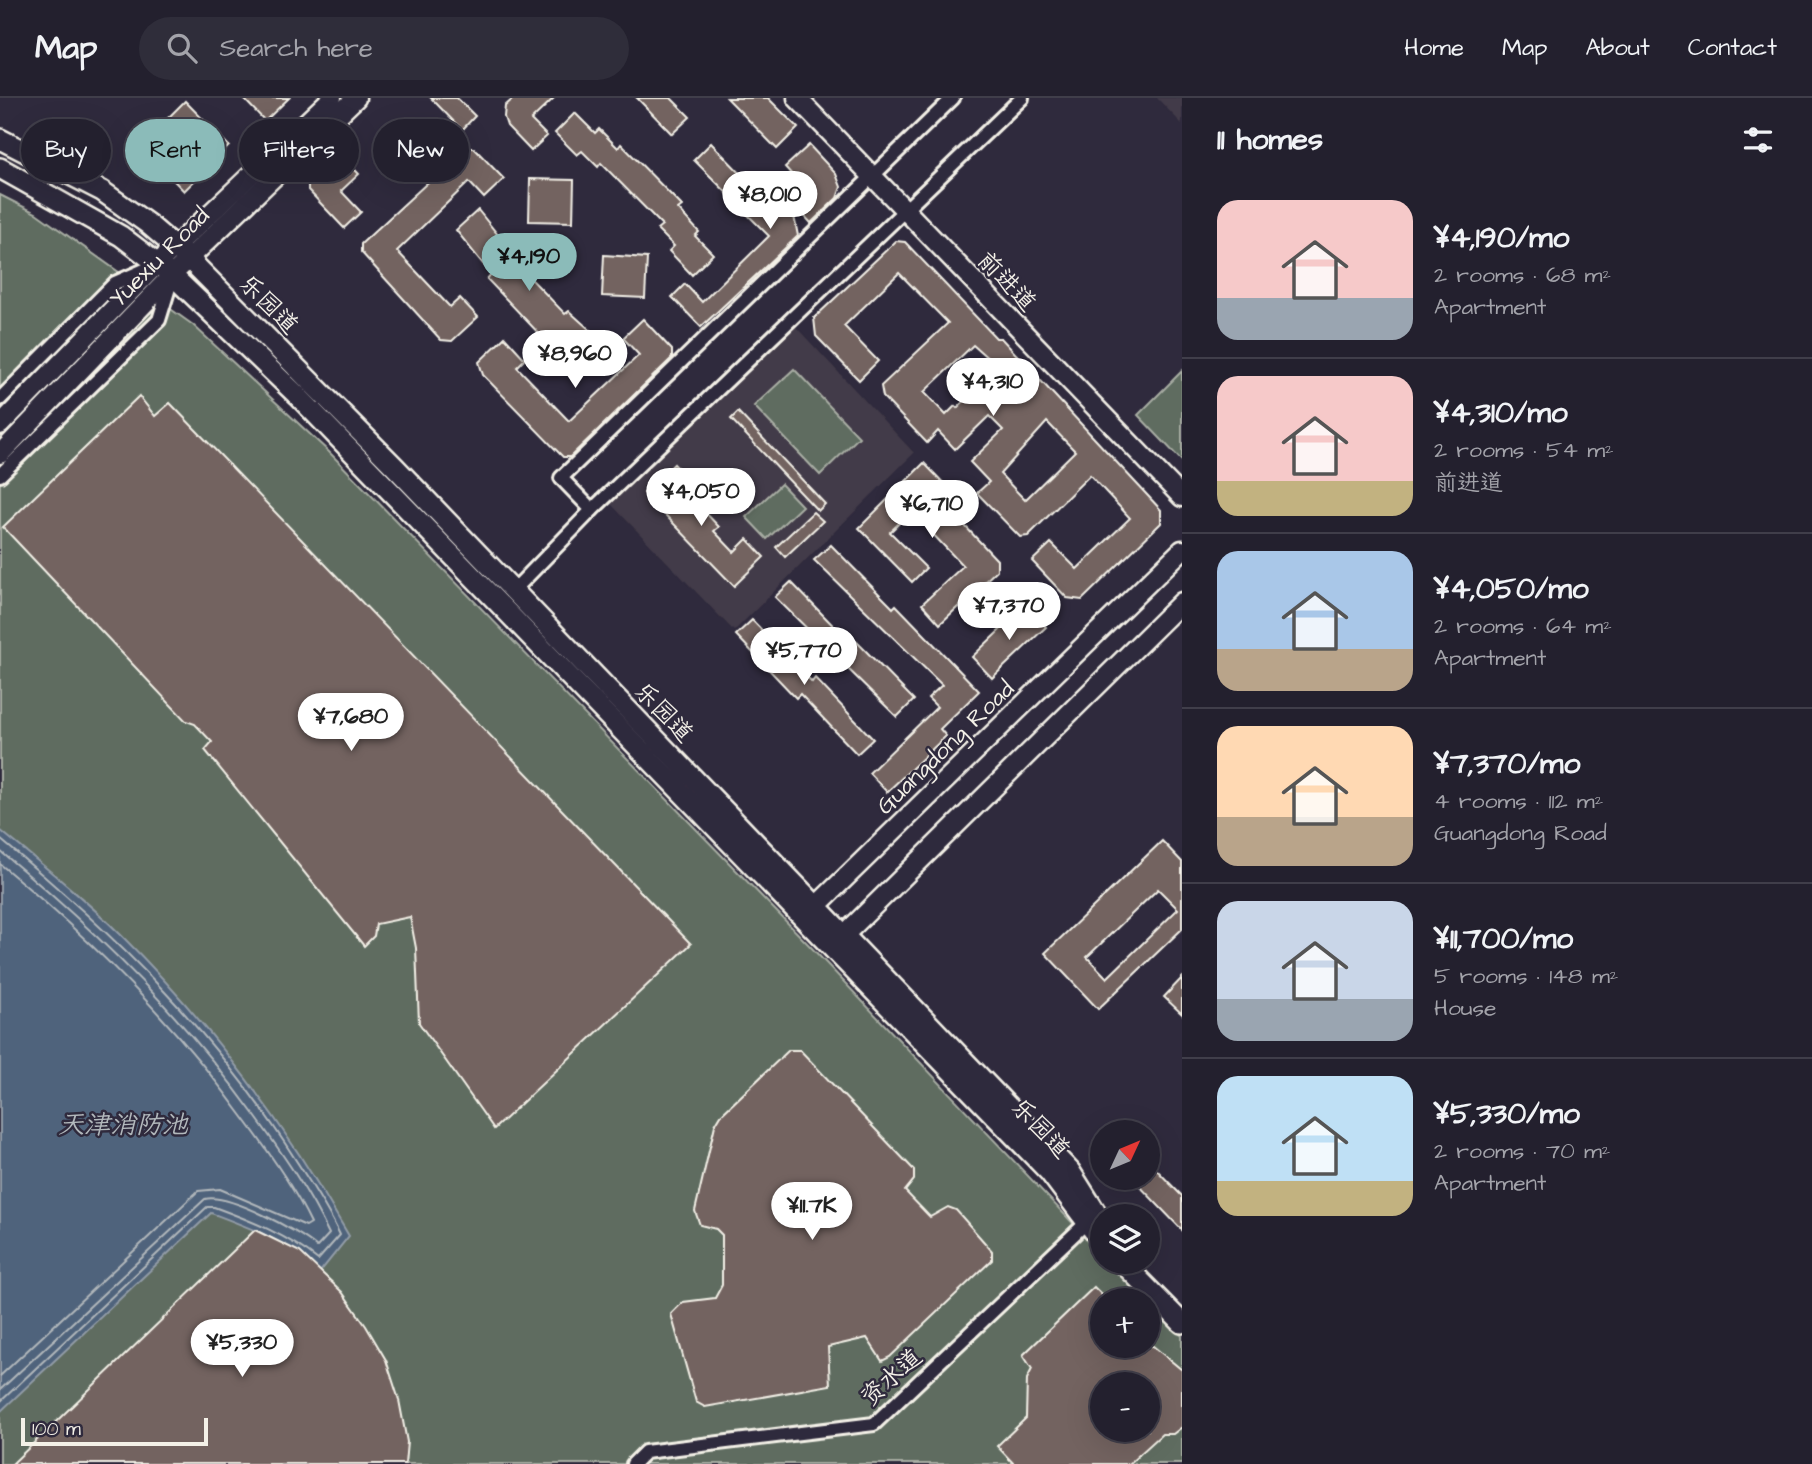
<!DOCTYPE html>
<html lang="en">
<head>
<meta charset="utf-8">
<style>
  body { margin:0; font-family:"Architects Daughter","LXGW WenKai TC",sans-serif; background:#2f2d3a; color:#f1f3f6; height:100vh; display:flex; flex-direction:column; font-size:26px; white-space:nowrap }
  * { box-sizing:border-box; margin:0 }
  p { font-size:23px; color:#a3a3aa }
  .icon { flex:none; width:38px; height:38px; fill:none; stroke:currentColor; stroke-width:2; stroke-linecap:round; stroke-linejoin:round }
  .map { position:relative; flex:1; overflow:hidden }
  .sheet { display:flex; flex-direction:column; background:#23202e; width:630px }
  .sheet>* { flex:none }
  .top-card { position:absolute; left:21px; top:21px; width:665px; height:63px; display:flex; gap:14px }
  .needle { width:46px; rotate:46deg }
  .fabs { position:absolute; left:1090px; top:1022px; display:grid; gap:14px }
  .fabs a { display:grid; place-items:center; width:70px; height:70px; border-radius:50%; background:#23202e; box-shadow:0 7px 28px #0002,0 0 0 2px #403e4a; font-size:35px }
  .scale { position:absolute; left:21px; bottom:18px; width:187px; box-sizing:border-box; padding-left:7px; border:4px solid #f4f1e8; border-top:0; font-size:19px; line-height:24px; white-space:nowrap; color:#f4f1e8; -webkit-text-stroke:5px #2f2a3d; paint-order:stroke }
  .price { position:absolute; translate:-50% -60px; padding:0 16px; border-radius:24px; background:#fff; color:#222; font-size:23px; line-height:46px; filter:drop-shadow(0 2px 4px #0008) }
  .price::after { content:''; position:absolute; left:50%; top:42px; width:21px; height:16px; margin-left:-10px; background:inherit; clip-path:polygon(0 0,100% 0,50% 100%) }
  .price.on { background:#8bbbb9; color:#111 }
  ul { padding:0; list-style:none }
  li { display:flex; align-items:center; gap:21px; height:175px; padding:0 35px }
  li+li { border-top:2px solid #403e4a }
  li span { display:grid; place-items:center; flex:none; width:196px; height:140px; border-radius:21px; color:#555 }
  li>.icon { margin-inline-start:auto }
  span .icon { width:84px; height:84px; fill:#fffc; stroke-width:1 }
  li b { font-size:30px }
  h2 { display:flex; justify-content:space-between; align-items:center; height:84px; padding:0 35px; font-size:30px }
  .pill { padding:0 24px; border-radius:32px; background:#23202e; box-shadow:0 7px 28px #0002,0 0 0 2px #403e4a; font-size:24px; line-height:63px }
  .pill.on { background:#8bbbb9; color:#111 }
  header { display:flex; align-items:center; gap:42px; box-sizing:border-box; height:98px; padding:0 35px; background:#23202e; border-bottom:2px solid #403e4a }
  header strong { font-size:33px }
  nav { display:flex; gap:38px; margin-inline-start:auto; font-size:24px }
  .search { width:490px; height:63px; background:#2f2d3a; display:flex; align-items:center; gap:18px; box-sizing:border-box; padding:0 24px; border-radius:38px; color:#a3a3aa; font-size:26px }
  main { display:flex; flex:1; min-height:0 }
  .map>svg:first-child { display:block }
</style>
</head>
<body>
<header>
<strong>Map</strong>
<div class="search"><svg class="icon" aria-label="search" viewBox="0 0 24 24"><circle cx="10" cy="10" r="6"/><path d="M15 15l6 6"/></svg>Search here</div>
<nav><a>Home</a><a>Map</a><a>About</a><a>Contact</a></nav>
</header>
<main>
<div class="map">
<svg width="1182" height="1366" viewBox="0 0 1182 1366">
  <rect width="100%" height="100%" fill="#2f2a3d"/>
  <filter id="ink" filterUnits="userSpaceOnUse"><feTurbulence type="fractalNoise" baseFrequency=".0143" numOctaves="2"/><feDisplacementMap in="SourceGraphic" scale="14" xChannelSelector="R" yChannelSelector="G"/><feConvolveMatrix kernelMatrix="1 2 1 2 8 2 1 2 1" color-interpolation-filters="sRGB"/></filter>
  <g filter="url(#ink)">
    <g fill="#433b48">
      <path d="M1157 0H1182V26Z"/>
      <path d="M794 227 914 355 734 533 609 404Z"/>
    </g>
    <g fill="#5e6c61" stroke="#a9aea4" stroke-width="2" fill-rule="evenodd">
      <path d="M0 97 36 115 193 227 329 354 809 847 1102 1156V1164H1110L1147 1202H1102V1248H1148V1203L1182 1238V1366H0ZM1102 1286H1148V1332H1102Z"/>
      <path d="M794 271 859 339 820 377 754 308Z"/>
      <path d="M1182 273V363L1138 317Z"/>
      <path d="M781 386 802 408 767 441 746 419Z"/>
    </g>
    <path fill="#50637b" stroke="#929ca7" stroke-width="2" d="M0 732C41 766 83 799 121 837 211 927 286 1027 349 1138L320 1174C289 1144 251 1130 211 1115L0 1314Z"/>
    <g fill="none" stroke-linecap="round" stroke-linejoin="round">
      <g stroke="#b2b8bc" stroke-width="2">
        <path d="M0 741C114 835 218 938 297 1064 312 1087 328 1111 340 1137L318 1162C287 1137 252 1123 214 1109H207L0 1304"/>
        <path d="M0 753C96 832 182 917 255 1018 282 1055 310 1095 329 1136L317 1149C299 1133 228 1095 205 1101L0 1292"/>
        <path d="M0 766C92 842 175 925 245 1022 269 1054 294 1089 311 1125L306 1128 220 1091 198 1093 0 1278"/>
      </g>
    </g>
    <g fill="#736360" stroke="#f4f1e8" stroke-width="2" fill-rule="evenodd">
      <path d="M243 0H289L265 23Z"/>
      <path d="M431 0H457L475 18 462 32Z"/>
      <path d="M514 0H554L531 22 547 38 531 53 507 28 504 19 505 8Z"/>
      <path d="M637 0H671L690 19 672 36Z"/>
      <path d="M727 0H768L798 30 777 51Z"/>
      <path d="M185 3 229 48 184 93 140 48Z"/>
      <path d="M575 15 595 35 599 31 618 50 621 46 682 108 678 111 699 134 695 138 713 156 692 177 669 153 674 148 657 131 662 127 601 65 598 69 582 53 577 57 555 35Z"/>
      <path d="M711 45 746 81 729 97 694 62Z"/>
      <path d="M809 47 836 76 841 89 837 100 811 125 791 103 798 138 701 229 672 199 685 186 702 204 769 138 741 110 759 93 777 112 803 89 785 69Z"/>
      <path d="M465 50H474L504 81 484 100 469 84 397 153 450 209 460 200 478 219 452 243 441 242 361 154V146Z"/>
      <path d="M337 53 359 76 341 93 361 114 344 130 308 92V81Z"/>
      <path d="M530 81 574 82 573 124 529 123Z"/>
      <path d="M478 112 514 157 511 160 565 216 569 213 610 250 589 270 571 251 567 256 550 237 545 242 487 181 491 176 456 132Z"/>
      <path d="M896 143 905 144 996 240H1001L1161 412V425L1082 502 1067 500 1032 463 1051 445 1077 471 1130 420 1090 377 1028 438 1020 439 977 395 989 384 970 364 1003 332 989 318 955 351 938 333 927 345 883 299 881 288 948 225 899 175 844 228 878 263 859 282 816 238 814 220ZM973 247 998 269 957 310 955 308 946 317 924 294ZM1047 324 1075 353 1025 402 1000 376Z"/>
      <path d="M604 157 647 160 645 200 602 198Z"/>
      <path d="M643 221 672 252V260L570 359H563L483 277 479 264 505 239 525 261 517 269 569 323 639 257 623 240Z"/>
      <path d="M139 298 155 318 170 305 691 846 494 1031 419 925 416 850 410 819 376 826 374 838 364 848 205 652 212 644 195 626 186 623 3 429Z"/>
      <path d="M738 314 825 406 818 413 731 321Z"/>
      <path d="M924 365 959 401 949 411 997 462V472L940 526 922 506 963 468 928 431 938 421 921 404 890 434 926 470 912 484 859 430Z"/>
      <path d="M674 366 691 384 678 396 699 418 704 413 719 429 714 433 734 454 747 441 764 459 734 488 644 395Z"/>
      <path d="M813 414 823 423 785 459 776 449Z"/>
      <path d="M831 447 893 510 896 507 979 593 940 631 946 638 887 694 869 675 937 609 928 600 942 587 814 462Z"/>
      <path d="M791 484 852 547 856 543 914 602 897 619 775 499Z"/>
      <path d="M1025 508 1046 529 992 580 972 559Z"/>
      <path d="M752 522 812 584 815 580 873 641 857 656 800 596 796 600 736 537Z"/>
      <path d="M1162 743 1182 764V831L1098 911 1045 855ZM1158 791 1178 811 1107 880 1087 859Z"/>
      <path d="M1182 880V916L1164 899Z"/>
      <path d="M789 952H800L914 1072V1082L905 1093 930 1119 948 1109 956 1112 992 1153V1162L890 1259 882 1263 867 1240 828 1249 830 1287 705 1309 696 1304 671 1216 683 1204 715 1200 722 1187V1137L716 1131 700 1127 695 1113 715 1027 721 1017Z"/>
      <path d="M1153 1068 1182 1098V1132L1132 1080H1148V1073Z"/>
      <path d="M255 1132 300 1154 342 1194 366 1228 386 1262 399 1302 407 1344 405 1366H12Z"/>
      <path d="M1094 1189 1102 1197V1248H1153L1182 1272V1329L1173 1336H1162L1129 1366H1014L997 1348 1026 1320 1027 1281 1032 1271 1023 1257ZM1102 1286H1148V1332H1102Z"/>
    </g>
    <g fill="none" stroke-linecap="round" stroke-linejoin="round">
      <defs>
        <g id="street">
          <path d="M0 301 115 185 149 170"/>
          <path d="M0 377 159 222 172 180"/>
          <path d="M592 412 561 380 953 0"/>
          <path d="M513 493 592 412 1022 0"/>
          <path d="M633 1366 645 1354 874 1326 1086 1125"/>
        </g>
        <g id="secondary">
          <path d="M797 0 1182 399"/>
          <path d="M0 327 158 165 332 0"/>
          <path d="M0 356 172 177 356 0"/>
          <path d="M806 818 1182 452"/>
          <path d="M835 846 1182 504"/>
        </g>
        <g id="primary">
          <path d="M0 41 102 93 148 126 189 161 395 369 1070 1073 1102 1124"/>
          <path d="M0 70 121 138 172 177 298 298 1050 1075 1102 1144"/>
          <path d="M1122 1164 1182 1225"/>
        </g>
      </defs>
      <use href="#street" stroke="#f4f1e8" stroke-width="18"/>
      <use href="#secondary" stroke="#f4f1e8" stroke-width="23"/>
      <use href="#primary" stroke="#f4f1e8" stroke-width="24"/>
      <use href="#street" stroke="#2f2a3d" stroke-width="12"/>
      <use href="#secondary" stroke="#2f2a3d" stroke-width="18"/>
      <use href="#primary" stroke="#2f2a3d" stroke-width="19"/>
    </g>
  </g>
  <g text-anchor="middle" stroke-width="5" stroke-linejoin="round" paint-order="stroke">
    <g font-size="24" fill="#f4f1e8" stroke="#2f2a3d">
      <text transform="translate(159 159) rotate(-45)" y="8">Yuexiu Road</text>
      <text transform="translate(1007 183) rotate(46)" y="8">前进道</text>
      <text transform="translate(269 206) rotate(45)" y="8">乐园道</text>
      <text transform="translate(664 614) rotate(46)" y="8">乐园道</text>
      <text transform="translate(945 649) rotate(-44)" y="8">Guangdong Road</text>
      <text transform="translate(1041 1030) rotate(46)" y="8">乐园道</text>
      <text transform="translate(891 1279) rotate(-42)" y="8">资水道</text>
    </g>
    <g font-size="26" font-style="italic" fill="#b2b8bc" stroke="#2f2a3d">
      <text x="123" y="1035">天津消防池</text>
    </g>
  </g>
</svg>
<div class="fabs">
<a><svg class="needle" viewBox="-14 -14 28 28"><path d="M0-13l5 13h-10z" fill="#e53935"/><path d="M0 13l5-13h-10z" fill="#a3a3aa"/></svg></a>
<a><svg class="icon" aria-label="layers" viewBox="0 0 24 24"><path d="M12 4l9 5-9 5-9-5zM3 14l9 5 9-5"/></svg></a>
<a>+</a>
<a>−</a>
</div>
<div class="scale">100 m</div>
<b class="price" style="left:770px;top:133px">¥8,010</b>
<b class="price on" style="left:529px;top:195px">¥4,190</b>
<b class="price" style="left:575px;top:292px">¥8,960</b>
<b class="price" style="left:993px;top:320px">¥4,310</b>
<b class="price" style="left:701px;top:430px">¥4,050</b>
<b class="price" style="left:932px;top:442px">¥6,710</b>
<b class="price" style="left:1009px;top:544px">¥7,370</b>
<b class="price" style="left:804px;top:589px">¥5,770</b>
<b class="price" style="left:351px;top:655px">¥7,680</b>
<b class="price" style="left:812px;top:1144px">¥11.7K</b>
<b class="price" style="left:242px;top:1281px">¥5,330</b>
<div class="top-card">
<a class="pill">Buy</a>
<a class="pill on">Rent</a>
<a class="pill">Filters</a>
<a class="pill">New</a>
</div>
</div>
<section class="sheet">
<h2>11 homes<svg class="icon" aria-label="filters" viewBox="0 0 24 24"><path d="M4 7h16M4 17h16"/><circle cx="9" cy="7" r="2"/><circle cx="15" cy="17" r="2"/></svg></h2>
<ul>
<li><span style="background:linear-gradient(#f6c9c9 70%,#9aa5b1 0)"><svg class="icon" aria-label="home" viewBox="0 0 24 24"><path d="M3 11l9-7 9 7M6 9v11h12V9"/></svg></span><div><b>¥4,190/mo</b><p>2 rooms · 68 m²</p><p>Apartment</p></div></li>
<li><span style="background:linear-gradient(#f6c9c9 75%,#c2b280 0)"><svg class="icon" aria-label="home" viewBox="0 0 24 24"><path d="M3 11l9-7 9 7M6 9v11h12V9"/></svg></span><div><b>¥4,310/mo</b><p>2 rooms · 54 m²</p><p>前进道</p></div></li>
<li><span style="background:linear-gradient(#a9c7e8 70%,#b9a48a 0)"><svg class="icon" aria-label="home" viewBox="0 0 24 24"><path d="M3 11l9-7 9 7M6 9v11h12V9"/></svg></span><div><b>¥4,050/mo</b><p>2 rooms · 64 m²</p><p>Apartment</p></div></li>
<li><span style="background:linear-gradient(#ffd9b3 65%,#b9a48a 0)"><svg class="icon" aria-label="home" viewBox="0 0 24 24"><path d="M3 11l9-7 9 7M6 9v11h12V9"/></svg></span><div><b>¥7,370/mo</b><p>4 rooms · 112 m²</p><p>Guangdong Road</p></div></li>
<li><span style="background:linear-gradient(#c9d6e8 70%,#9aa5b1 0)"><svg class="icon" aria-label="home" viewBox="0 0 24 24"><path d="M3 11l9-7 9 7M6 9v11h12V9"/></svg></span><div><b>¥11,700/mo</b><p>5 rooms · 148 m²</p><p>House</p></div></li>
<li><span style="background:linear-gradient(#bfe0f5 75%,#c2b280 0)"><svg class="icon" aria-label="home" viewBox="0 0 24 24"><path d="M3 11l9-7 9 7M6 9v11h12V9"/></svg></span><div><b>¥5,330/mo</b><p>2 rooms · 70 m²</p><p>Apartment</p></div></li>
</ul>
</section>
</main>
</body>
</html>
